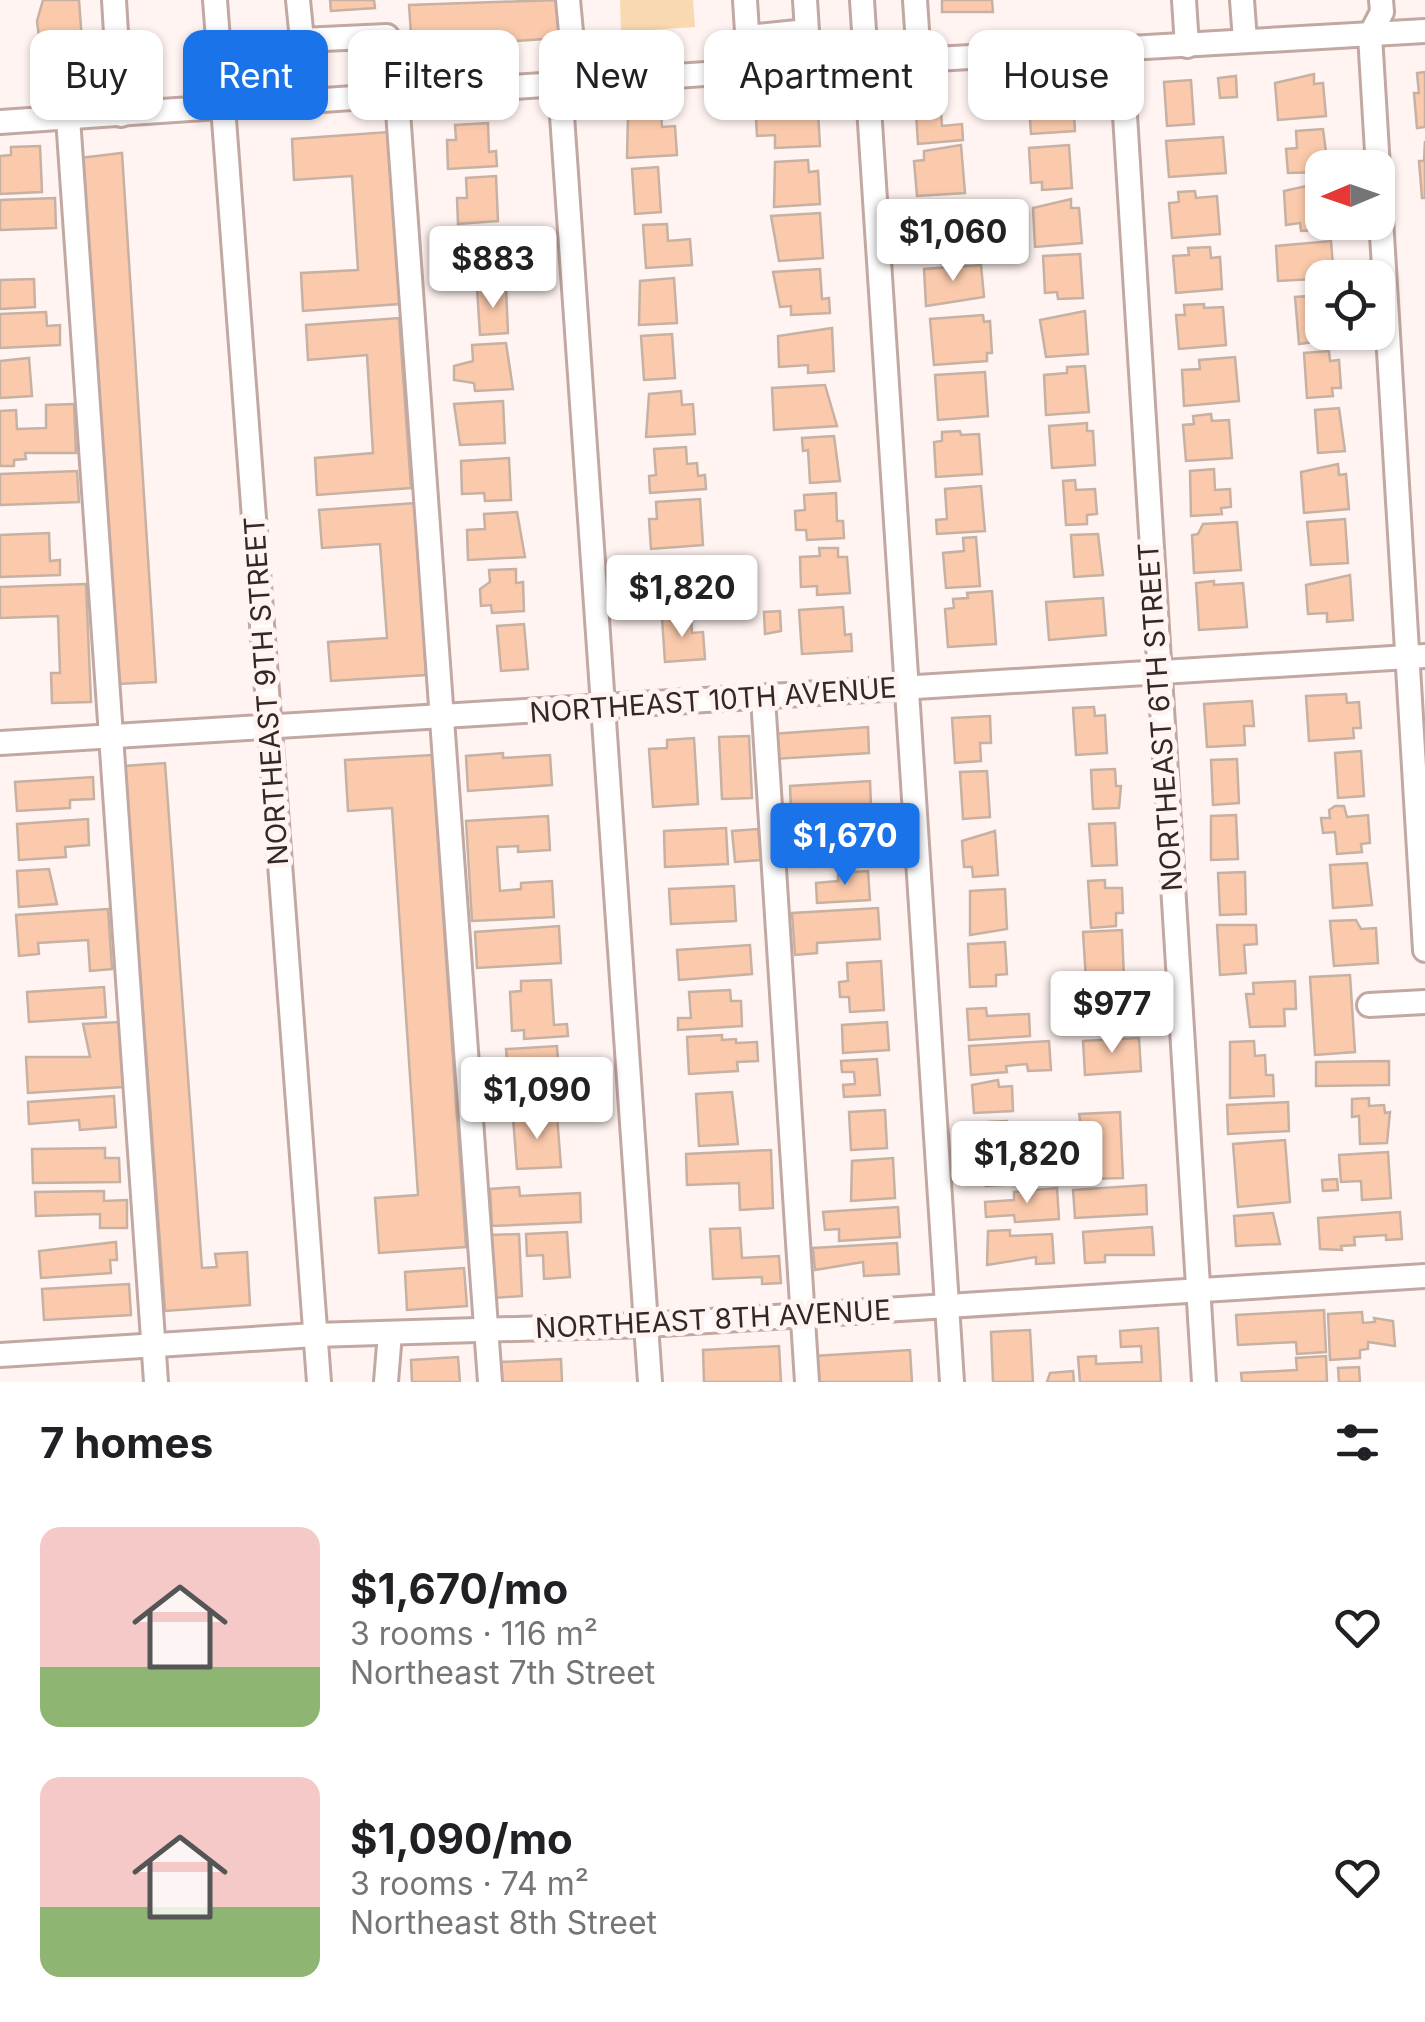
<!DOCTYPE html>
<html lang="en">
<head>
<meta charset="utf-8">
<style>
  body { margin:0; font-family:Inter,sans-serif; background:#f6f6f6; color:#202124; height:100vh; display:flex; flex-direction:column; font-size:38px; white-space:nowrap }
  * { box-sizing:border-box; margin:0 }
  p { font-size:32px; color:#757577 }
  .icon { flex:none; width:55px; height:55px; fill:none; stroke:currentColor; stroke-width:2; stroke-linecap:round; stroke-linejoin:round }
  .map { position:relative; height:1382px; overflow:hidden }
  .panel { display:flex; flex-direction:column; background:#fff; flex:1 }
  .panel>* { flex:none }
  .top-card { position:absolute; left:30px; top:30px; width:1365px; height:90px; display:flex; gap:20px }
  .needle { width:65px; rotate:268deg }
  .buttons { position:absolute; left:1305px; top:150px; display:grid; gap:20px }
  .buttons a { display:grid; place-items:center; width:90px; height:90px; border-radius:20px; background:#fff; box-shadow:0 2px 8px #0004; font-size:50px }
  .price { position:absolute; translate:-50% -85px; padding:0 22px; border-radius:10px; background:#fff; color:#222; font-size:32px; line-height:65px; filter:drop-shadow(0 2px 5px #0008) }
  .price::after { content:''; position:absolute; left:50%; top:60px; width:30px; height:22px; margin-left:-15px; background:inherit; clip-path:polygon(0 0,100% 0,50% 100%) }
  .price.on { background:#1a73e8; color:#fff }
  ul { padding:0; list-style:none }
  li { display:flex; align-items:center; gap:30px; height:250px; padding:0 40px }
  li span { display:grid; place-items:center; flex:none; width:280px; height:200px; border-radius:20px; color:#555 }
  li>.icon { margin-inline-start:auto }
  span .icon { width:120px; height:120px; fill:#fffc; stroke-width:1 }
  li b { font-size:42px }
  h2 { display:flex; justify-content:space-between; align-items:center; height:120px; padding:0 40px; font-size:42px }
  .chip { padding:0 35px; border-radius:20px; background:#fff; box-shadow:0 2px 8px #0004; font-size:35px; line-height:90px }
  .chip.on { background:#1a73e8; color:#fff }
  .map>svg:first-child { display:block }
</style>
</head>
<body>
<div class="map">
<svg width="1425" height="1382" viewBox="0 0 1425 1382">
  <rect width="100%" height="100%" fill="#fff4f1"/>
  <path fill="#f8d9b1" d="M620 0H693L695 27 621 32Z"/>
  <g fill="#fbcaac" stroke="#c7b1a3" stroke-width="2.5">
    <path d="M43 0H79L82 41H91L93 59 79 60V67L43 70 37 21Z"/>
    <path d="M330 0H374L375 8 331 11Z"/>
    <path d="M556 0 559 38 412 48 409 5Z"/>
    <path d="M942 0H992L993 12H942Z"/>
    <path d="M1425 72V127L1417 128 1414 93H1419L1417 73Z"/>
    <path d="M1314 74V84L1323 83 1326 116 1278 120 1275 83Z"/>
    <path d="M1236 76 1237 97 1220 98 1218 78Z"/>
    <path d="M1191 80 1194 124 1167 126 1164 82Z"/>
    <path d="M1063 88V97H1073L1075 131 1031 134 1028 91Z"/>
    <path d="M940 96 942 126 962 124 963 140 918 144 915 97Z"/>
    <path d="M808 100 809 113 818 112 820 146 775 148V135L757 136 755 103 774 102 775 109 791 108V101Z"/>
    <path d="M661 112 662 127 675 126 677 155 627 158 628 115Z"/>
    <path d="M488 123 489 152 496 151 497 166 448 169 447 140H456L455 125Z"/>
    <path d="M1323 129 1328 168H1322V172L1288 173 1286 149 1297 148 1296 131Z"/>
    <path d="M389 132 400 304 303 311 301 273 358 270 352 176 294 180 292 139Z"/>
    <path d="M1223 137 1226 173 1169 177 1166 141Z"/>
    <path d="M1425 141V198H1422L1419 161H1424Z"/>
    <path d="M961 145 965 193 917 196 914 161 924 160V151Z"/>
    <path d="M1069 145 1072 188 1042 190V182L1031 183 1029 148Z"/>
    <path d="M40 146 42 192 0 194V156L11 155V147Z"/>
    <path d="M122 153 156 682 117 684 79 158Z"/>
    <path d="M808 160 809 172 818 171 820 204 774 207 775 162Z"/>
    <path d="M658 167 661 212 635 214 632 169Z"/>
    <path d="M496 176 498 221 458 224 457 198H467L466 178Z"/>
    <path d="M1320 183 1322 222H1332V229L1301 231 1300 223 1286 225 1284 191Z"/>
    <path d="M1195 191 1196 198 1217 196 1220 234 1172 238 1169 203 1179 202 1178 192Z"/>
    <path d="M55 198 56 228 0 230V200Z"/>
    <path d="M1071 199V208H1079L1082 243 1035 247 1033 208Z"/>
    <path d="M955 207 957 249 931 251 930 242 923 243 921 215Z"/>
    <path d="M820 213 823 258 779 261 771 216Z"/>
    <path d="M667 224 668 241 690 239 692 265 646 268 643 225Z"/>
    <path d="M497 232 499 260H506L507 276 446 280 444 252 465 251 464 234Z"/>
    <path d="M1331 241 1334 278 1278 281 1276 246Z"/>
    <path d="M1210 247 1211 258 1220 257 1222 289 1176 293 1173 256 1189 255 1188 248Z"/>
    <path d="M1080 254 1083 298 1058 299 1057 292 1045 293 1043 256Z"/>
    <path d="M981 265 984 297 926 306 924 269Z"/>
    <path d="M820 269 822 299 829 298 830 313 791 315V306L780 307 773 272Z"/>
    <path d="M674 278 677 323 639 325 640 281Z"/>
    <path d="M34 279 35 307 0 309V280Z"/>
    <path d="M506 287 508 333 480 335 477 288Z"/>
    <path d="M1322 295V332H1335L1336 339 1299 344 1295 297Z"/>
    <path d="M1204 304V308L1223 307 1226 345 1179 349 1176 315H1185L1184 305Z"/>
    <path d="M1085 311 1088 354 1046 357 1040 320Z"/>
    <path d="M46 312 47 326 60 325V345L0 348V314Z"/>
    <path d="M983 315 984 322 990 321 992 353H987V361L934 365 930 319Z"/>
    <path d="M399 318 411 488 317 495 315 458 373 453 367 355 308 360 306 325Z"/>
    <path d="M832 328 834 371 808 373V365L779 367 778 336Z"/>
    <path d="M672 334 675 378 644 380 641 336Z"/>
    <path d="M506 343 513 389 475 391 474 383 454 380V366L473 361 472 345Z"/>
    <path d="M1329 351 1330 361 1339 360 1341 388H1332L1333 396 1307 398 1304 353Z"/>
    <path d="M1235 357 1239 401 1184 406 1182 370 1200 369 1199 360Z"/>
    <path d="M29 358 32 396 0 398V361Z"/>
    <path d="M1085 366 1089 412 1046 415 1044 375 1067 373V367Z"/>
    <path d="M985 372 988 416 938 420 935 375Z"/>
    <path d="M825 385 837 426 774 430 772 388Z"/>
    <path d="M681 391 682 405 693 404 695 434 646 437 649 394Z"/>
    <path d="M503 401 505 443 460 445 454 404Z"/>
    <path d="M74 404 76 453H25L26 459 14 460V466H0V411L16 410 17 429 46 428V405Z"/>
    <path d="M1339 408 1345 451 1318 453 1315 410Z"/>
    <path d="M1211 414 1212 421 1229 420 1232 458 1186 461 1183 425 1194 424 1193 416Z"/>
    <path d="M1087 423V431H1093L1095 465 1052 468 1049 426Z"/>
    <path d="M960 431 961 435 979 434 982 474 936 477 934 442 942 441V432Z"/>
    <path d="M834 436 840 481 810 483 808 450 803 451 802 438Z"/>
    <path d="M686 447 687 464 697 463 698 476 705 475 706 489 650 493 649 476 656 475 654 449Z"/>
    <path d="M509 458 511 500 485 501 484 493 462 494 461 461Z"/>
    <path d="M1338 464 1339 475 1346 474 1349 509 1304 513 1301 472Z"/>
    <path d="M1214 469 1215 490 1230 489 1231 507 1221 508 1222 514 1191 516 1190 471Z"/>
    <path d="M77 471 79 502 0 505V474Z"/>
    <path d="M1075 480 1076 490 1095 489 1097 514 1087 515V524L1066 525 1063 481Z"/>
    <path d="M981 486 985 531 937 534 936 520 947 519 945 489Z"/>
    <path d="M836 493 837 521H843L844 538 807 540 806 530H796L795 511 805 510 804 495Z"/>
    <path d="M700 499 703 545 651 549 649 519H657L656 502Z"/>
    <path d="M415 503 426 675 331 681 328 642 387 638 380 544 322 548 319 510Z"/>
    <path d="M517 512 525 557 468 560 467 530 485 529 484 514Z"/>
    <path d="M1345 519 1348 563 1311 565 1307 522Z"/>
    <path d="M1237 522 1241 570 1194 573 1192 535 1198 534 1203 524Z"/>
    <path d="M49 533 50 561 60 560V575L0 577V535Z"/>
    <path d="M1098 534 1103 575 1074 577 1071 535Z"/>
    <path d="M976 537 980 586 946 588 943 553 964 551 963 538Z"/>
    <path d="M819 548H838V557H847L850 593 817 595V586L801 587 800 557 820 556Z"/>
    <path d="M694 557 695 575 705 574 707 600 655 603 654 589H662L660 560Z"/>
    <path d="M516 569V583L523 582 524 611 492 613 491 605 481 606 480 589 490 582 489 570Z"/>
    <path d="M1350 575 1353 620 1327 622V613L1308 614 1306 585Z"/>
    <path d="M1214 581V585L1243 583 1247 627 1199 630 1196 583Z"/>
    <path d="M86 584 91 702 52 703 51 673H60L58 616 0 618V587Z"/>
    <path d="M992 591 996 644 948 647 945 609 954 608 953 599 968 598 967 593Z"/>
    <path d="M1103 598 1106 635 1049 640 1046 602Z"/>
    <path d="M843 607 845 635 851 634 852 651 802 654 799 610Z"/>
    <path d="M780 611 781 631 765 634 764 612Z"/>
    <path d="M691 616 692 633 703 632 705 659 665 662 662 618Z"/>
    <path d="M524 624 528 669 501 671 497 626Z"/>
    <path d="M1346 694 1347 703 1359 702 1361 728H1353L1354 738 1309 741 1306 696Z"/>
    <path d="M1252 701 1254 726H1244L1245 745 1207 747 1204 704Z"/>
    <path d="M1094 707 1095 716 1105 715 1107 753 1076 755 1073 708Z"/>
    <path d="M990 716 991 743H980L981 761 955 763 952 718Z"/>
    <path d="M868 727 869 753 774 759 772 734Z"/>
    <path d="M749 736 752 798 722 799 719 737Z"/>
    <path d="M694 738 698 804 653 807 649 749 667 748V740Z"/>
    <path d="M1361 751 1364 796 1338 798 1335 753Z"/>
    <path d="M503 753V758L550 755 552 785 468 791 466 756Z"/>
    <path d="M432 755 466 1247 379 1253 375 1198 418 1195 392 808 348 811 345 760Z"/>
    <path d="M1237 759 1239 803 1213 805 1211 760Z"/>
    <path d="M165 763 202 1268 217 1267 215 1254 247 1252 250 1305 165 1311 125 766Z"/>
    <path d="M1115 769 1116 786H1121L1119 808 1093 809 1091 770Z"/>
    <path d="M987 771 990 817 963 819 960 772Z"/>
    <path d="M93 777 94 799 70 800V808L17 811 15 782Z"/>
    <path d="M870 781 871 806 791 811 790 786Z"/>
    <path d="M1335 806H1344L1347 817 1368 815 1370 843 1361 844 1362 852 1337 854 1335 832 1323 833 1321 818H1330L1329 810Z"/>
    <path d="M1236 815 1238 859 1211 860V816Z"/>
    <path d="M548 816 550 850 518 852V846L497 847 500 891 521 889V883L552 881 554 917 472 921 466 821Z"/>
    <path d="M88 819 89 845 65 847 66 857 19 860 17 824Z"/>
    <path d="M1115 823 1117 865 1092 866 1089 824Z"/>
    <path d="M726 828 728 864 665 867 664 831Z"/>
    <path d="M758 829 761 860 735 862 732 831Z"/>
    <path d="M995 831 998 875 973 877 972 867H964L962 841Z"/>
    <path d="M874 836 875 863 813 867 812 839Z"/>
    <path d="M1367 863 1372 905 1333 908 1330 865Z"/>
    <path d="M49 869 57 904 19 907 17 871Z"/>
    <path d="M868 871 870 900 817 903 816 883 838 881V873Z"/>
    <path d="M1245 872 1246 914 1220 915 1218 873Z"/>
    <path d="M1105 880V888H1122L1123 913H1116V926L1091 928 1088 881Z"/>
    <path d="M734 886 736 921 671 924 669 889Z"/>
    <path d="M1005 889 1007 929 970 935V891Z"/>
    <path d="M878 908 880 939 817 943V953L795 955 792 913Z"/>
    <path d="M108 909 112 969 90 971 88 940 38 943 39 954 19 956 16 915Z"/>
    <path d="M1356 920 1361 929 1376 928 1378 963 1334 966 1330 921Z"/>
    <path d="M1217 925H1256L1257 944 1244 945 1246 973 1220 975Z"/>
    <path d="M559 926 561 963 477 968 475 932Z"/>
    <path d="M1122 930 1124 978 1086 980 1083 932Z"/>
    <path d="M1005 942 1007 974 996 975V986L970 987 968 944Z"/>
    <path d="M750 945 752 974 679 980 677 950Z"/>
    <path d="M881 961 884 1010 850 1012 849 997H840L839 982 848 981 847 963Z"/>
    <path d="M1350 975 1355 1052 1315 1055 1310 977Z"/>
    <path d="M551 980 554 1025 567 1024 568 1036 524 1039V1030L512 1031 510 992 521 991V981Z"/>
    <path d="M1295 981 1296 1009H1284L1285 1026 1250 1027 1246 994H1254L1253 983Z"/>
    <path d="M104 987 106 1017 29 1022 27 992Z"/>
    <path d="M1130 988 1132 1031 1061 1035 1059 1012 1100 1010 1099 990Z"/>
    <path d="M730 990 731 1001H741L742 1026 678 1030V1018H691L689 992Z"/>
    <path d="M986 1008 987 1016 1029 1014 1030 1036 969 1040 967 1009Z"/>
    <path d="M119 1022 123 1087 28 1093 26 1057H90L83 1024Z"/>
    <path d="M887 1022 889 1050 843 1053 842 1025Z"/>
    <path d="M722 1035V1040L736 1039V1043L757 1042 758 1061 737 1062 738 1071 689 1074 687 1037Z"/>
    <path d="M1139 1038 1141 1071 1085 1075 1083 1041Z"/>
    <path d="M1049 1041 1051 1070 1028 1071 1027 1064 1006 1066 1007 1072 971 1075 969 1046Z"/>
    <path d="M1254 1041 1255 1056 1265 1055 1266 1075H1273L1274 1096 1230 1098V1042Z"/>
    <path d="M557 1046 559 1075H567L569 1105 490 1110 488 1062 507 1060 506 1049Z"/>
    <path d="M877 1059 880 1095 844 1097 843 1085 855 1084 854 1072H842L841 1061Z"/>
    <path d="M1389 1061V1085L1316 1086V1062Z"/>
    <path d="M998 1080 999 1087 1012 1086 1013 1111 974 1113 972 1085Z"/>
    <path d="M732 1092 738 1144 699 1146 696 1094Z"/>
    <path d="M114 1096 116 1127 80 1130 79 1120 29 1124 28 1102Z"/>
    <path d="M1369 1098V1106L1384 1105 1385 1113 1390 1112 1387 1143 1360 1144 1359 1116 1352 1117V1099Z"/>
    <path d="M1288 1102 1289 1131 1228 1134 1227 1105Z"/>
    <path d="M885 1110 887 1148 851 1150 849 1112Z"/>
    <path d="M1120 1112 1123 1178 1087 1179 1086 1165H1082L1085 1149 1079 1114Z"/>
    <path d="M557 1115 561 1167 517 1169 513 1118Z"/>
    <path d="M1007 1121 1008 1130 1018 1129 1020 1167 1053 1165 1054 1182 986 1186V1177H977L976 1161 990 1155 988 1122Z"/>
    <path d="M1285 1140 1290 1202 1238 1207 1233 1144Z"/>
    <path d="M105 1148V1158H119L120 1182 33 1183 32 1149Z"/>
    <path d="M771 1150 773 1208 740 1210 739 1183 687 1185 686 1154Z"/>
    <path d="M1388 1152 1391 1198 1362 1200 1361 1181 1341 1182 1339 1155Z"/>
    <path d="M893 1158 895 1198 851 1201 852 1161Z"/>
    <path d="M1337 1179 1338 1190 1323 1191 1322 1180Z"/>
    <path d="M1146 1185 1147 1214 1075 1218 1073 1190Z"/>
    <path d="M519 1187 520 1196 580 1193 581 1222 492 1226 490 1189Z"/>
    <path d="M1057 1188 1059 1219 1015 1222 1014 1215 986 1217 985 1202 1014 1200V1192Z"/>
    <path d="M104 1191V1201L127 1200V1228H100V1214L36 1216 35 1192Z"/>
    <path d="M898 1207 900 1237 839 1241V1229L825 1230 823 1212Z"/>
    <path d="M1400 1212 1402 1239 1386 1240V1235L1354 1237 1355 1245 1341 1246 1342 1250 1320 1249 1318 1218Z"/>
    <path d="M1273 1213 1280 1244 1236 1246 1234 1216Z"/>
    <path d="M1152 1227 1154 1255H1105V1262L1085 1263 1083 1232Z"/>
    <path d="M740 1228 742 1258 779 1256 781 1283 762 1284V1277L713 1279 710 1229Z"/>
    <path d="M1010 1230V1236L1052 1234 1054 1263 1036 1264V1257L987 1265 988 1231Z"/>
    <path d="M567 1232 570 1277 544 1279 543 1255 527 1256 526 1234Z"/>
    <path d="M519 1234 522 1296 494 1298 491 1235Z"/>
    <path d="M116 1242 117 1260H110L111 1273 41 1278 39 1251Z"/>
    <path d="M897 1243 899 1274 864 1276 863 1262 815 1270 813 1248Z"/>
    <path d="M464 1268 467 1306 407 1310 405 1272Z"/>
    <path d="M129 1284 131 1315 44 1320 42 1289Z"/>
    <path d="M1324 1310 1326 1352 1297 1354 1296 1342 1238 1345 1236 1315Z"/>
    <path d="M1362 1312 1363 1323 1375 1322 1374 1318 1393 1321 1395 1346 1368 1342V1349L1360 1350V1358L1330 1360 1328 1314Z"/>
    <path d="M1158 1328 1161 1382H1080L1078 1357 1096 1356V1364L1142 1362 1141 1346 1121 1347 1120 1331Z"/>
    <path d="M1030 1330 1033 1382H993L991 1332Z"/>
    <path d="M779 1346 781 1382H704L703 1350Z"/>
    <path d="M910 1350 912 1382H815L814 1356Z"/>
    <path d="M1326 1356 1327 1382H1242L1241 1373 1297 1370 1296 1358Z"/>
    <path d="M458 1357 460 1382H412L411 1360Z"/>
    <path d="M561 1359 562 1382H502L501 1362Z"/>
    <path d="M1359 1367 1360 1382H1339L1338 1368Z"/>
    <path d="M1073 1371 1074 1382H1047L1050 1373Z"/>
  </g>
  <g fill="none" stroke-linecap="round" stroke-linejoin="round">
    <defs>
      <g id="minor">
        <path d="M114 0 121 115"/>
        <path d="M215 0 319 1382"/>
        <path d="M298 0 302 40 387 36 393 98"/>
        <path d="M568 0 576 85"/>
        <path d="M745 0 748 48"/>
        <path d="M862 0 952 1382"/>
        <path d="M915 0 919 60"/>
        <path d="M1184 0 1187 46"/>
        <path d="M1242 0 1245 41"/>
        <path d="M1381 0 1382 12 1370 35 1425 950"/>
        <path d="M747 37 807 31 805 0"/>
        <path d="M1121 51 1204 1382"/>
        <path d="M560 87 650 1382"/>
        <path d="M397 98 490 1382"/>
        <path d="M68 118 156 1382"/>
        <path d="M0 122 866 63 1425 31"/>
        <path d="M763 698 807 1382"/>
        <path d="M0 743 1425 656"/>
        <path d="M1369 1005 1425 1002"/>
        <path d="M0 1355 315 1335 646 1325 1425 1276"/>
        <path d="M386 1382 390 1333"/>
      </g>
    </defs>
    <use href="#minor" stroke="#c2a8a2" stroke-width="28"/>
    <use href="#minor" stroke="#fff" stroke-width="22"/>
  </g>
  <g text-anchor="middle" stroke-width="10" stroke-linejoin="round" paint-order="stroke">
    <g font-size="28" fill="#322825" stroke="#fff4f1">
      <text transform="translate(266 691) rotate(-94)" y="10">NORTHEAST 9TH STREET</text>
      <text transform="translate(713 700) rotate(-4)" y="10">NORTHEAST 10TH AVENUE</text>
      <text transform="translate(1160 717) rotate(-94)" y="10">NORTHEAST 6TH STREET</text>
      <text transform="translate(713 1319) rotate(-3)" y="10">NORTHEAST 8TH AVENUE</text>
    </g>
  </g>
</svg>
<div class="buttons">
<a><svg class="needle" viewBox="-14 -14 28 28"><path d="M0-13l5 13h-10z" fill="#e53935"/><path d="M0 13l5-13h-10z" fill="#757577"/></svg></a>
<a><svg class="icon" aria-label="locate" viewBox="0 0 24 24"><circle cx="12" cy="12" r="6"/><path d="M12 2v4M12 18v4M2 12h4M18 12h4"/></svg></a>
</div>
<b class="price" style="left:953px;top:284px">$1,060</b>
<b class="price" style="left:493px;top:311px">$883</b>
<b class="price" style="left:682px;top:640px">$1,820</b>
<b class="price on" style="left:845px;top:888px">$1,670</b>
<b class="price" style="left:1112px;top:1056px">$977</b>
<b class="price" style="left:537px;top:1142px">$1,090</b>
<b class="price" style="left:1027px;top:1206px">$1,820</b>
<div class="top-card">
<a class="chip">Buy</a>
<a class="chip on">Rent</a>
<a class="chip">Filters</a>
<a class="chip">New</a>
<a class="chip">Apartment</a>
<a class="chip">House</a>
</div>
</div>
<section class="panel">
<h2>7 homes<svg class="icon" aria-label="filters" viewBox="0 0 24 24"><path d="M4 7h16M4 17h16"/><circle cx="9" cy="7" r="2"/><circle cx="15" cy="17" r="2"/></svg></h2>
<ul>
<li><span style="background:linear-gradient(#f6c9c9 70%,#8fb573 0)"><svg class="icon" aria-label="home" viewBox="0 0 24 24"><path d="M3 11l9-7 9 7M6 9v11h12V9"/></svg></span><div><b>$1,670/mo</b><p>3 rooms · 116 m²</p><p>Northeast 7th Street</p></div><svg class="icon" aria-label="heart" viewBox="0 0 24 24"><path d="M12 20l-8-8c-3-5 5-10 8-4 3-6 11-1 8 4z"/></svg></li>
<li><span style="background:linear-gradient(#f6c9c9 65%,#8fb573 0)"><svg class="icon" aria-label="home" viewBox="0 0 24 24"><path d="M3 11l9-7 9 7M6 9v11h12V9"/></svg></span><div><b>$1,090/mo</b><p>3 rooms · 74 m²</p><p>Northeast 8th Street</p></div><svg class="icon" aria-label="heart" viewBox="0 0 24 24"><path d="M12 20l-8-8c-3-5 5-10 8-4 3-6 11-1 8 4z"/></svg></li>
</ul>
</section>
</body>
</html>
